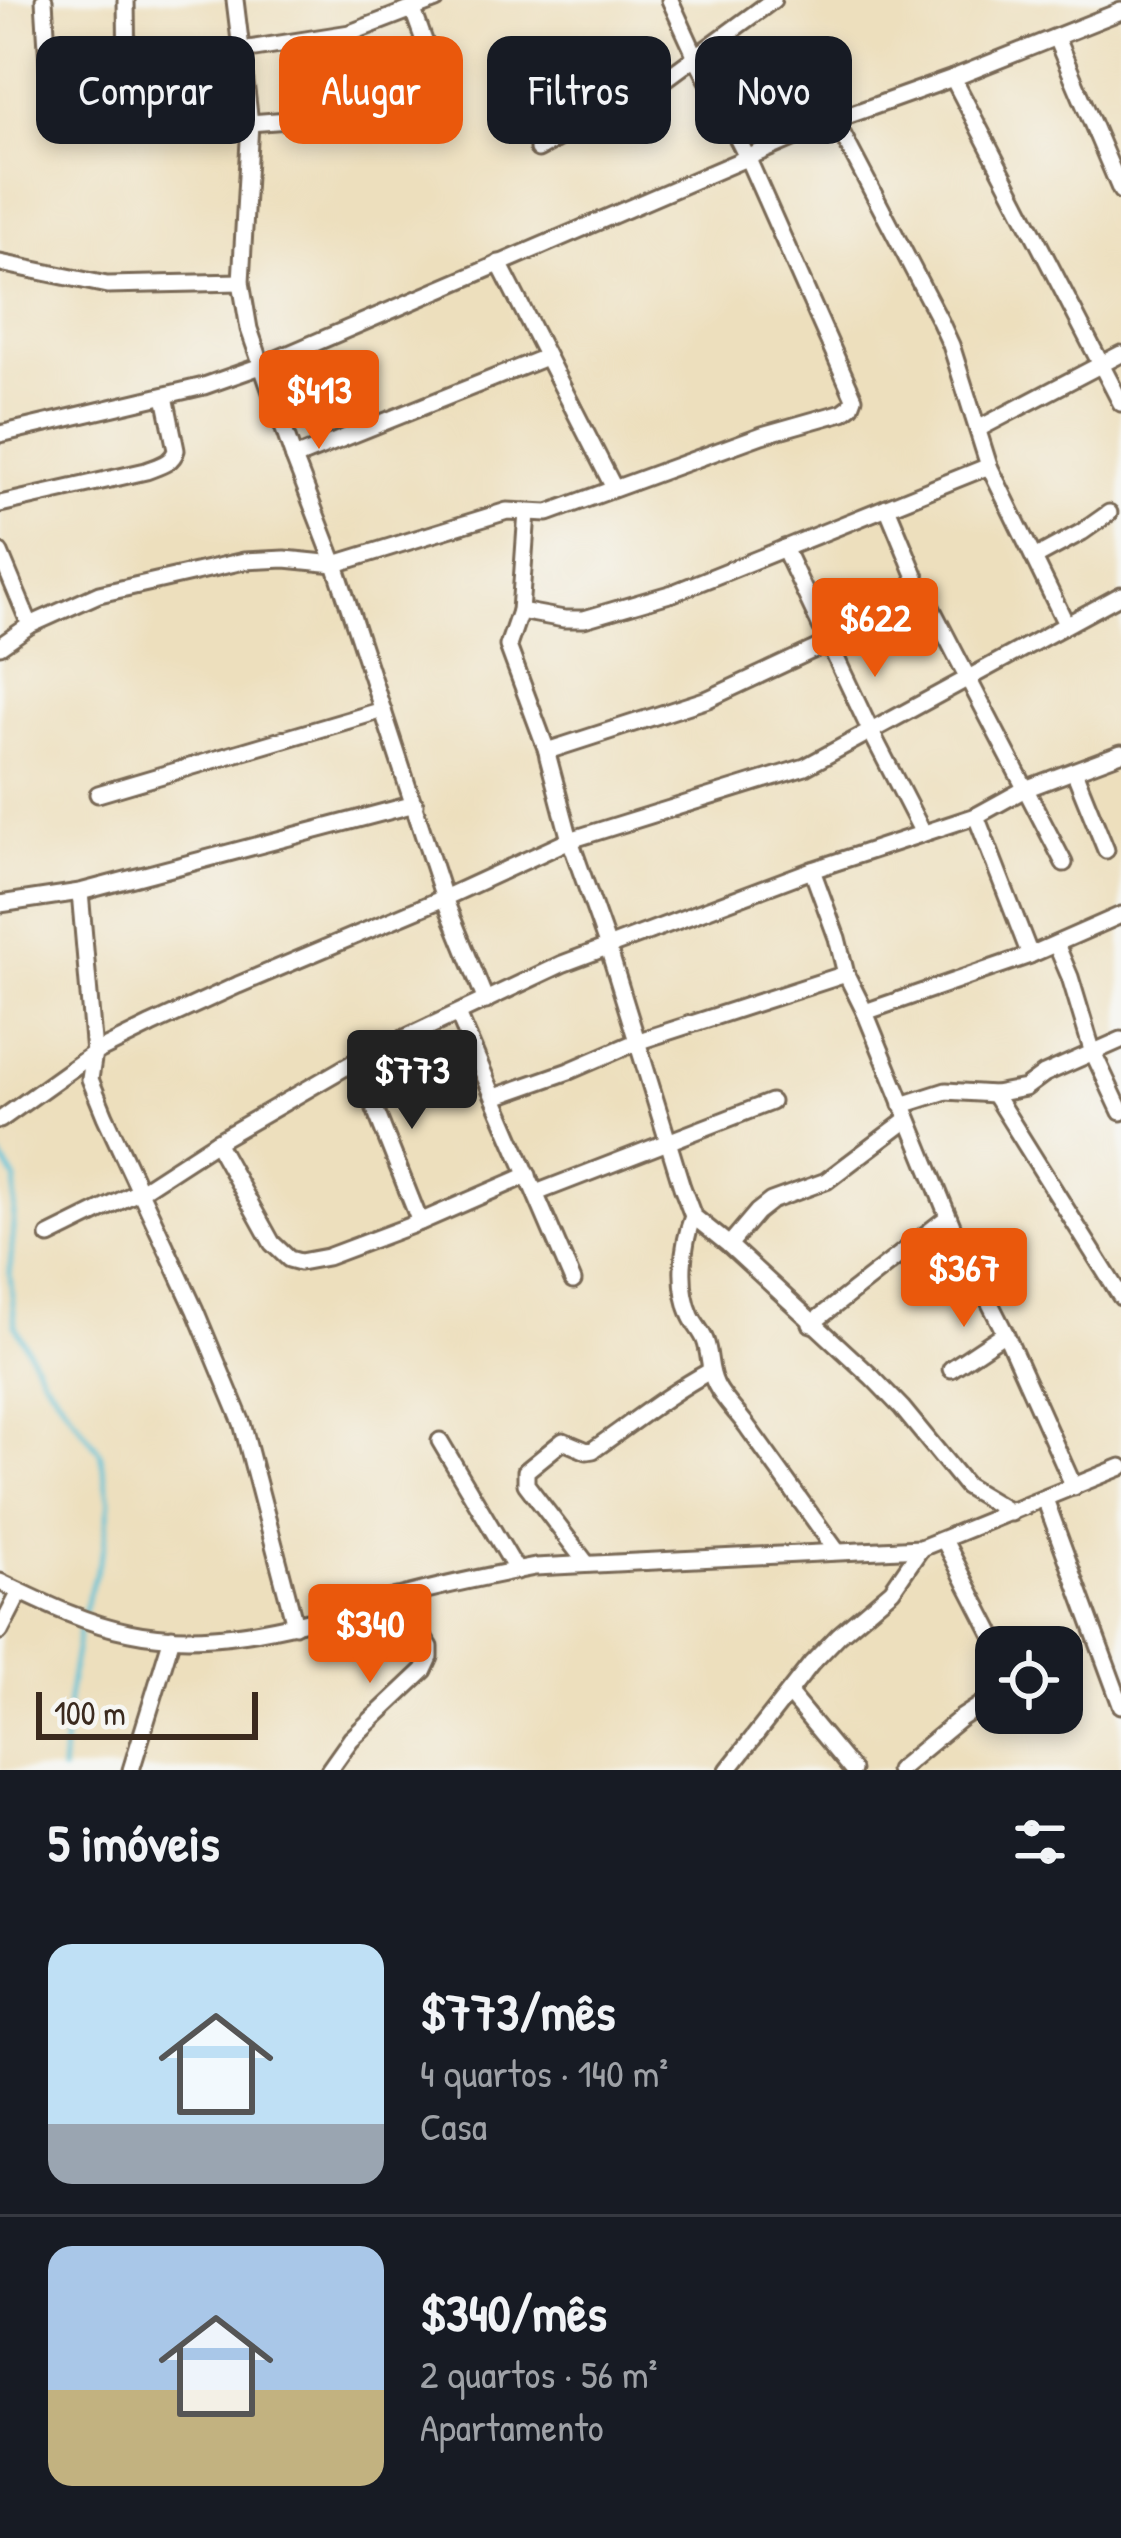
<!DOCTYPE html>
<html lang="pt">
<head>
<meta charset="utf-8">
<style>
  body { margin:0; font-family:"Patrick Hand",sans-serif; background:#242831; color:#f1f3f6; height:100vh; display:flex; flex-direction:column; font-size:45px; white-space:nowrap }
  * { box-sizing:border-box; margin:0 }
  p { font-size:39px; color:#9ea1a6 }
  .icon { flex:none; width:66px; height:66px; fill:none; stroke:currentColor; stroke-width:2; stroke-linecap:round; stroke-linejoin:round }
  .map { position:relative; height:1770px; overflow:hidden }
  .details { display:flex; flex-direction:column; background:#171b24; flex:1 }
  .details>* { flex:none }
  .banner { position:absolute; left:36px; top:36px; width:1050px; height:108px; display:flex; gap:24px }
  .buttons { position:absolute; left:975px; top:1626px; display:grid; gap:24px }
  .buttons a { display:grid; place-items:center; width:108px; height:108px; border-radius:24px; background:#171b24; box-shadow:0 6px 18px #0003; font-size:60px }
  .scale { position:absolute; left:36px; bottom:30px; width:222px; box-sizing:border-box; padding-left:12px; border:6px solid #3b2a1e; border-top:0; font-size:33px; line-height:42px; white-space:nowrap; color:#3b2a1e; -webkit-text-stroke:9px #f6f6f2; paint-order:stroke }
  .price { position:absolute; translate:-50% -102px; padding:0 27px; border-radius:12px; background:#ea580c; color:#fff; font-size:39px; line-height:78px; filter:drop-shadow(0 3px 6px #0008) }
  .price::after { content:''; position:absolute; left:50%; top:72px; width:36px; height:27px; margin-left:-18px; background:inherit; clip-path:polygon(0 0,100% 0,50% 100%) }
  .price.selected { background:#222; color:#fff }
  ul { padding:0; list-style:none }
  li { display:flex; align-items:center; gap:36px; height:300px; padding:0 48px }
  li+li { border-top:3px solid #363941 }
  li span { display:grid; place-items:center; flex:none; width:336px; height:240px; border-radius:24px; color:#555 }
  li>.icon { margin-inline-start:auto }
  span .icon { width:144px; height:144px; fill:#fffc; stroke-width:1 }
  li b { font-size:51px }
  h2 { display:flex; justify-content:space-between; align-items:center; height:144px; padding:0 48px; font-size:51px }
  .tag { padding:0 42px; border-radius:24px; background:#171b24; box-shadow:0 6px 18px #0003; font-size:42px; line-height:108px }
  .tag.selected { background:#ea580c; color:#fff }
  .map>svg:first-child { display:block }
</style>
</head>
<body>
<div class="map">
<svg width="1121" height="1770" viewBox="0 0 1121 1770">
  <rect width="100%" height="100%" fill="#f6f6f2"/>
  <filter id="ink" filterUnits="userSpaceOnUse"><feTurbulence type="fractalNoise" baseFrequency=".00833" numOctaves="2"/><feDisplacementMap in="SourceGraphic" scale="24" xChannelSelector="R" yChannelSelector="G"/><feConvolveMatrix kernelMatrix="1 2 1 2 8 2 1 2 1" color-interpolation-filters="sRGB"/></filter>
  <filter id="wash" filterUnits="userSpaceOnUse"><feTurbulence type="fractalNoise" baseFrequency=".004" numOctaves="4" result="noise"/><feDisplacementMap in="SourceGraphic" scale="48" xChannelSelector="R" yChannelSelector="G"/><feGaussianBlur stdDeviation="2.7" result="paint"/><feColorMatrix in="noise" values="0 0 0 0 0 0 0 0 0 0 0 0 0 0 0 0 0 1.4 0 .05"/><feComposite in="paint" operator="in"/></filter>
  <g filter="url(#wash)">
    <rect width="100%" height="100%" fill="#eddfbd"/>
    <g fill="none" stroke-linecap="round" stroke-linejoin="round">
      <path stroke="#5ac1d7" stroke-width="4.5" d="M0 1156 16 1180 10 1274 15 1325 42 1376 100 1452 110 1501 104 1547 81 1619 68 1699 62 1770"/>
    </g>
  </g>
  <g filter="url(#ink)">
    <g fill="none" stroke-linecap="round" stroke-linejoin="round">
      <defs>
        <g id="minor">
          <path d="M44 0 50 96"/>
          <path d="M126 0 127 79"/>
          <path d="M235 0 250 123 241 282 249 329 294 458 335 564 444 898 486 1001"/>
          <path d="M326 38 332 117"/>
          <path d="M1056 38 1121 191"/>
          <path d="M242 50 350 33 436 0"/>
          <path d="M953 78 1121 403"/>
          <path d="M835 120 940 321 951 345 989 466 1066 624"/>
          <path d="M250 123 403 111C419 109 434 105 441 88L413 10"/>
          <path d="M538 149 664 80 773 0"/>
          <path d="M0 263 107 285 241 282"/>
          <path d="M499 263 614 488"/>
          <path d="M978 429 1121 354"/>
          <path d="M0 434 204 386 261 366 835 120 953 78 1121 11"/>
          <path d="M294 458 546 357"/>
          <path d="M0 504 146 471C158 466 172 464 176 450L165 396"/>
          <path d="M887 507 918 582 1064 863"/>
          <path d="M527 512 520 611 564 619H584L673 593 989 466"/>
          <path d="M784 548 870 730 923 833"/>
          <path d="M0 553 30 625"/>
          <path d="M1034 558 1082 532 1109 513"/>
          <path d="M520 611 508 646 547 751"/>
          <path d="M830 642 708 699 547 751 548 757 570 840 608 947 682 1187 693 1216 729 1245 872 1377 902 1408 966 1486 1011 1513"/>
          <path d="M0 646 30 625 99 594 244 561 285 559 335 564 507 511 548 513 762 435 843 412 851 406 854 398 747 157 696 57 670 0"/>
          <path d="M1074 771 1106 850"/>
          <path d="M98 794 383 710"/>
          <path d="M976 816 1030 955"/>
          <path d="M812 870 837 938 846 974 865 1012 957 1238 1005 1333 1074 1487"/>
          <path d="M80 892 94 1053 90 1079 105 1116 195 1310 242 1423 295 1625"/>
          <path d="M0 904 80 892 415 804"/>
          <path d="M1056 944 1070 977 1092 1050 1121 1112"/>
          <path d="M865 1012 1030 955 1121 915"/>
          <path d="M458 1014 573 1281"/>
          <path d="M356 1061 420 1222"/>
          <path d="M994 1094 1121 1297"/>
          <path d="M495 1097 569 1071 636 1042 846 974"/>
          <path d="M902 1105 946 1091 994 1094 1025 1088 1044 1074 1121 1040"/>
          <path d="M0 1120 94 1053 151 1025 238 985 444 898 570 840 805 767 1121 595"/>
          <path d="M216 1142 272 1243 289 1259 300 1262 327 1257 420 1222 528 1175"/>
          <path d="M536 1193 771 1102"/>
          <path d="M693 1216C682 1246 678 1286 691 1316 695 1325 702 1332 705 1340 711 1355 708 1370 716 1385 724 1401 739 1414 749 1429 778 1469 807 1510 836 1550"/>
          <path d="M49 1236 142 1190 216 1142 356 1061 562 964 812 870 976 816 1025 789 1121 753"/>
          <path d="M729 1245 757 1212 771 1201 826 1181 908 1119"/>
          <path d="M811 1324 948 1217"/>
          <path d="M951 1369 1005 1333"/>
          <path d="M440 1441 517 1571"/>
          <path d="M1045 1499 1121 1705"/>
          <path d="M944 1540 999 1647"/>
          <path d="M587 1564 526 1484V1471L563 1441 587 1451 593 1450C632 1423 668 1394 710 1371"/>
          <path d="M0 1582C42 1602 83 1623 129 1632 217 1651 307 1621 391 1599 439 1586 487 1576 535 1567L921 1548 1121 1467"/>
          <path d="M0 1631 20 1592"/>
          <path d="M789 1694 852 1770"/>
          <path d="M131 1770 172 1637"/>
          <path d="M329 1770 351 1739 424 1670 430 1657V1647L396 1597"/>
          <path d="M728 1770 811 1664 839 1635 892 1590 921 1548"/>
          <path d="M898 1770 961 1718 996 1695"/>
        </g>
      </defs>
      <use href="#minor" stroke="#796956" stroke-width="21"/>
      <use href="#minor" stroke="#fff" stroke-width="15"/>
    </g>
  </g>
</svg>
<div class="buttons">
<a><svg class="icon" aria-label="locate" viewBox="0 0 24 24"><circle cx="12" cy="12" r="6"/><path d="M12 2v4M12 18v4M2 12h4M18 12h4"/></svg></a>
</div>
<div class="scale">100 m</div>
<b class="price" style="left:319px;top:452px">$413</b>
<b class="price" style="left:875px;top:680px">$622</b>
<b class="price selected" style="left:412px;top:1132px">$773</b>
<b class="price" style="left:964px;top:1330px">$367</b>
<b class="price" style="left:370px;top:1686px">$340</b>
<div class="banner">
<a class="tag">Comprar</a>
<a class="tag selected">Alugar</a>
<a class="tag">Filtros</a>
<a class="tag">Novo</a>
</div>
</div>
<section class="details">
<h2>5 imóveis<svg class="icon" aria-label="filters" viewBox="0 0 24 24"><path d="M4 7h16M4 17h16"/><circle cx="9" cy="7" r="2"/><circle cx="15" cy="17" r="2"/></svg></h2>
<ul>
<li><span style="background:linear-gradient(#bfe0f5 75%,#9aa5b1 0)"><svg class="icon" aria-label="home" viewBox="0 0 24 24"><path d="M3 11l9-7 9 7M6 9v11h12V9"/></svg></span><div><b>$773/mês</b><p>4 quartos · 140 m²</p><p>Casa</p></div></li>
<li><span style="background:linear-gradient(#a9c7e8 60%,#c2b280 0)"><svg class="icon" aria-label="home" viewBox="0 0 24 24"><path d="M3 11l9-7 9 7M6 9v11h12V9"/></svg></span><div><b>$340/mês</b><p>2 quartos · 56 m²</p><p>Apartamento</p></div></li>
</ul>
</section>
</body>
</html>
